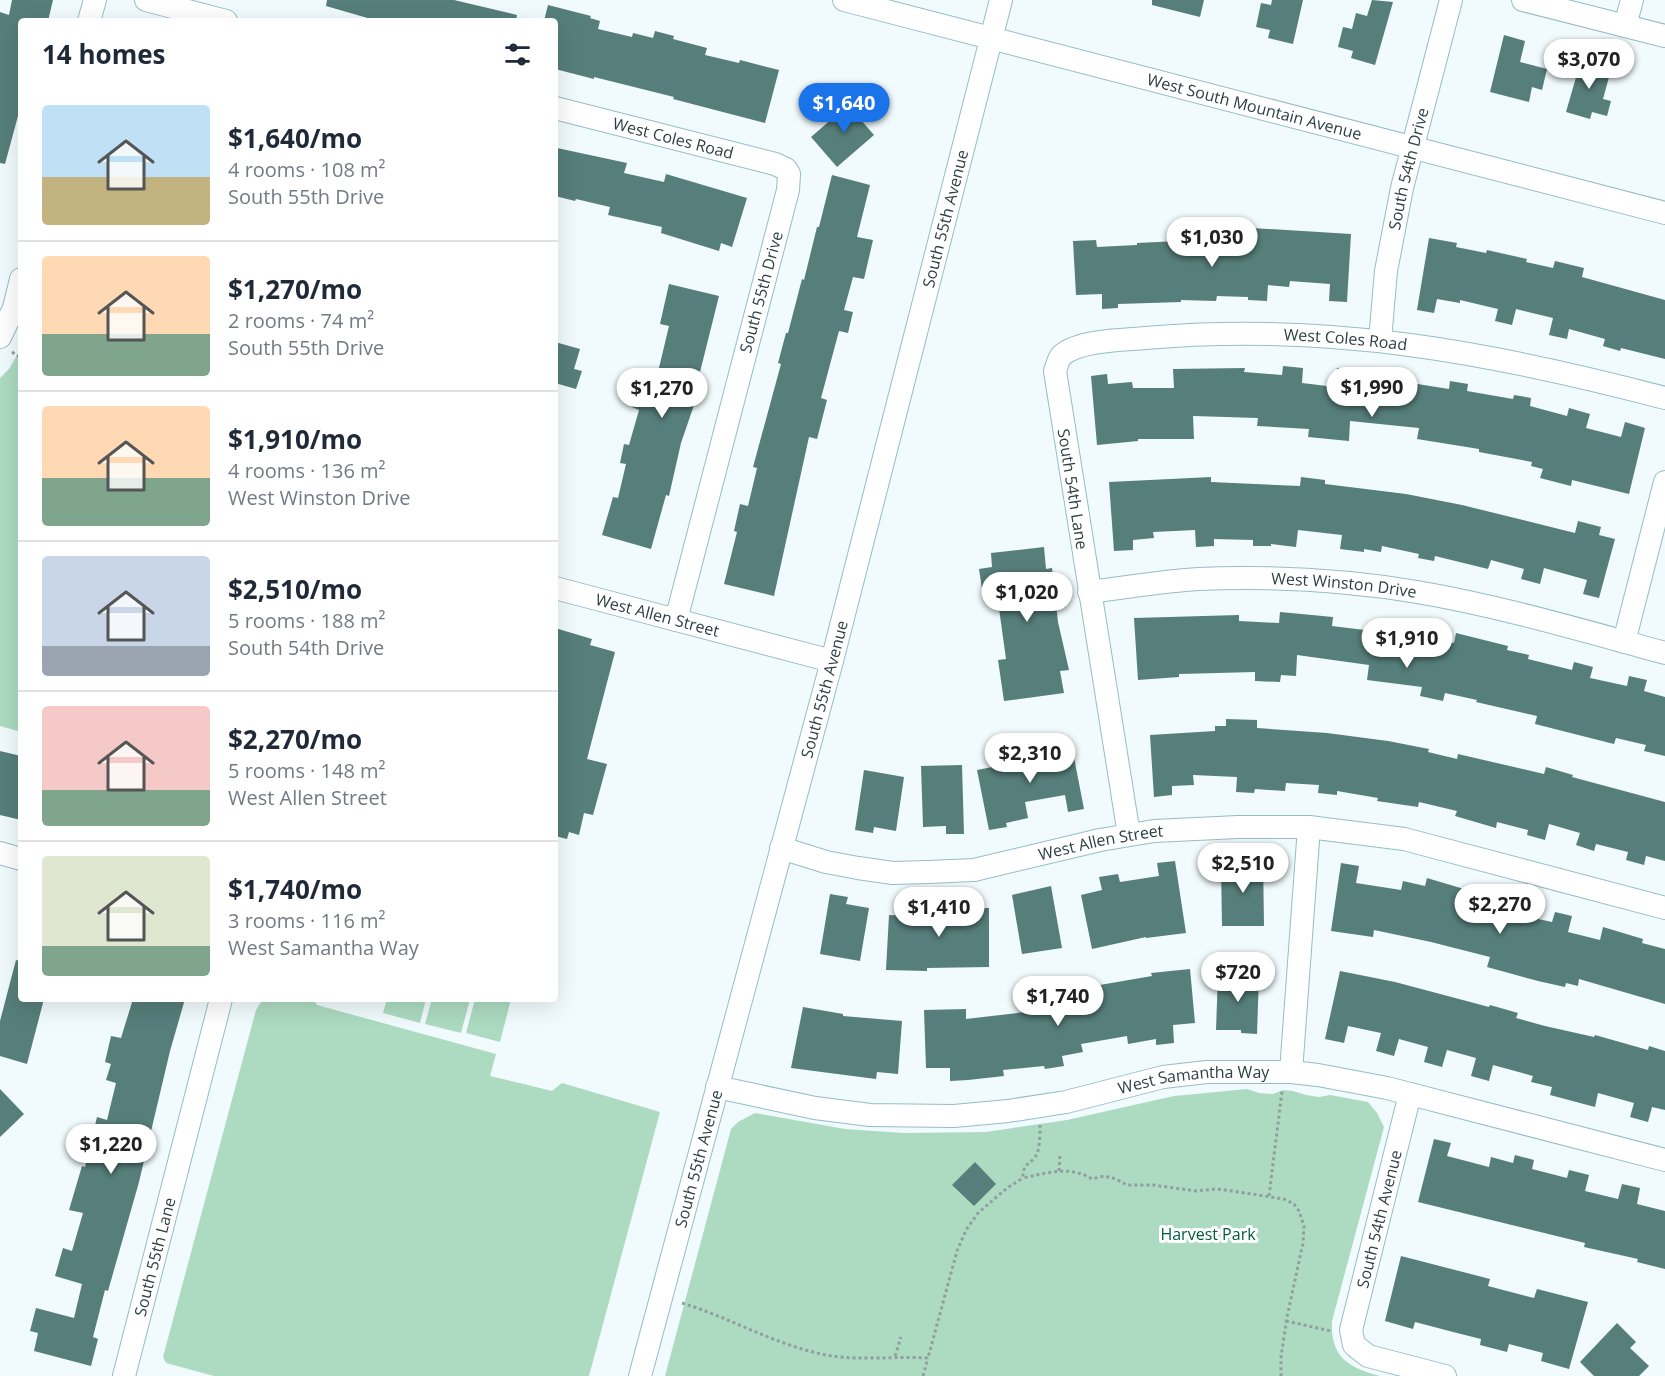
<!DOCTYPE html>
<html lang="en">
<head>
<meta charset="utf-8">
<style>
  body { margin:0; font-family:"Open Sans",sans-serif; background:#f6f6f7; color:#1f2937; height:100vh; display:flex; flex-direction:column; font-size:22px; white-space:nowrap }
  * { box-sizing:border-box; margin:0 }
  p { font-size:20px; color:#747a83 }
  .icon { flex:none; width:33px; height:33px; fill:none; stroke:currentColor; stroke-width:2; stroke-linecap:round; stroke-linejoin:round }
  .map { position:relative; flex:1; overflow:hidden }
  .panel { position:absolute; left:18px; top:18px; width:540px; height:984px; display:flex; flex-direction:column; background:#fff; border-radius:6px; box-shadow:0 6px 24px #0002 }
  .panel>* { flex:none }
  .price { position:absolute; translate:-50% -51px; padding:0 14px; border-radius:21px; background:#fff; color:#222; font-size:20px; line-height:39px; filter:drop-shadow(0 2px 3px #0008) }
  .price::after { content:''; position:absolute; left:50%; top:36px; width:18px; height:14px; margin-left:-9px; background:inherit; clip-path:polygon(0 0,100% 0,50% 100%) }
  .price.active { background:#1a73e8; color:#fff }
  ul { padding:0; list-style:none }
  li { display:flex; align-items:center; gap:18px; height:150px; padding:0 24px }
  li+li { border-top:2px solid #e0e1e3 }
  li span { display:grid; place-items:center; flex:none; width:168px; height:120px; border-radius:6px; color:#555 }
  li>.icon { margin-inline-start:auto }
  span .icon { width:72px; height:72px; fill:#fffc; stroke-width:1 }
  li b { font-size:26px }
  h2 { display:flex; justify-content:space-between; align-items:center; height:72px; padding:0 24px; font-size:26px }
  .map>svg:first-child { display:block }
</style>
</head>
<body>
<div class="map">
<svg width="1665" height="1376" viewBox="0 0 1665 1376">
  <rect width="100%" height="100%" fill="#f1fafc"/>
  <g fill="#acdbc1">
    <path d="M21 348V732L0 726V378L9 369Z"/>
    <path d="M263 999H313L317 1005 496 1054 490 1076 552 1091 562 1083 660 1112 589 1376H214L166 1363 163 1357 256 1010Z"/>
    <path d="M387 999H426L420 1023 383 1013Z"/>
    <path d="M432 999H470L461 1033 425 1024Z"/>
    <path d="M475 999H511L500 1042 466 1033Z"/>
    <path d="M1247 1089 1259 1093 1273 1094 1283 1090 1293 1091 1306 1095 1319 1097 1330 1095 1368 1102 1377 1113 1384 1127 1332 1321C1330 1357 1349 1368 1380 1376H665L731 1129 738 1122 755 1113 845 1129 903 1133 986 1132 1067 1120 1174 1096Z"/>
  </g>
  <g fill="#567e7a">
    <path d="M12 0H53L48 21H21V116H18L5 164 0 163V12L9 15Z"/>
    <path d="M327 0H454L517 15 516 21H378L326 6Z"/>
    <path d="M1152 0H1204L1200 17 1152 5Z"/>
    <path d="M1272 0H1303L1293 44 1268 38 1270 30 1256 27 1261 3 1271 5Z"/>
    <path d="M1372 0 1393 2 1375 65 1351 58 1353 51 1338 47 1343 27 1352 29 1356 13 1367 16Z"/>
    <path d="M548 5 591 16 590 18 600 21 598 29 632 37 633 33 653 38 655 31 674 36 673 39 707 48 705 55 739 63 740 60 779 70 765 123 673 99 674 97 594 77V79L555 69V21H544Z"/>
    <path d="M1504 35 1525 41 1520 62 1547 69 1542 90 1532 87 1529 102 1490 92Z"/>
    <path d="M1583 53 1602 59 1598 74 1609 77 1603 99 1611 101 1607 116 1592 112 1590 119 1566 112Z"/>
    <path d="M855 99 868 114 861 120 874 135 837 167 811 137Z"/>
    <path d="M557 148 627 163 624 173 664 182 666 174 747 198 732 247 721 243 719 251 661 233 662 227 608 215 610 207 576 199 575 201 555 196V159Z"/>
    <path d="M832 175 870 185 857 237 873 240 864 279 853 277 844 310 853 312 848 333 839 331 821 398 827 400 817 439 809 437 774 596 724 584 737 532 734 531 740 504 748 506 757 468 753 467 781 364 778 363 786 333H788L802 279 804 280 817 227H819Z"/>
    <path d="M1252 228 1351 234 1347 302 1329 301 1330 284 1290 281 1289 287 1268 285 1267 301 1248 300V297L1217 296 1216 301 1181 300V302L1118 304V308L1102 309V294L1076 295 1073 241 1096 240 1097 247 1137 245V243L1199 240 1251 241Z"/>
    <path d="M1429 238 1457 243 1456 247 1486 253 1487 250 1527 259 1526 262 1553 268 1555 261 1584 268 1582 277 1665 300V359L1621 348 1620 351 1603 346 1605 339 1569 329 1567 339 1549 335 1553 318 1516 309 1512 325 1495 321 1498 309 1460 300V303L1437 299 1434 313 1417 310Z"/>
    <path d="M669 284 719 296 692 404 694 405 681 443 669 496 666 495 651 549 602 535 613 497 618 498 626 464 620 463 624 444 629 445 639 410 632 407 637 389 653 393 669 326 660 324Z"/>
    <path d="M555 342 580 349 574 369 582 371 576 389 555 383Z"/>
    <path d="M1283 366 1303 368 1302 383 1335 387 1337 368 1355 370V375L1405 379V382L1449 389 1450 381 1468 384 1467 391 1513 399 1514 395 1531 398 1530 406 1567 416 1569 408 1590 414 1586 428 1621 437 1625 422 1645 428 1629 494 1572 480 1571 486 1540 478 1543 469 1531 466 1532 462 1479 452V449L1417 439 1419 428 1350 421 1349 441 1308 437 1309 429 1257 426 1258 418 1193 416 1194 439H1138V441L1097 445 1091 376 1107 374 1108 384 1132 382 1133 388H1174L1173 369 1245 368 1244 372 1282 375Z"/>
    <path d="M1211 477V482L1300 486 1301 477 1325 480V484L1406 494 1462 505 1575 533 1578 521 1601 527 1599 535 1615 539 1599 598 1583 594 1587 580 1544 568 1540 584 1521 579 1524 569 1491 560 1488 569 1435 556 1434 561 1418 558 1419 554 1382 546 1381 552 1364 549V552L1340 549 1342 535 1298 530 1296 547 1271 544V546H1253V540L1214 539V546L1196 547 1195 530 1153 532 1154 538 1133 540V550L1114 551 1109 482Z"/>
    <path d="M1044 547 1046 569 1052 568 1058 622 1069 670 1060 671 1064 693 1004 701 998 660 1006 659 997 594 983 596 979 569 992 567 991 553Z"/>
    <path d="M1280 612 1333 617 1332 626 1373 631 1374 621 1414 626 1413 634 1454 643 1456 633 1508 646 1507 650 1529 655 1528 659 1572 670 1574 662 1593 667 1590 678 1627 686 1629 676 1647 680 1644 691 1665 697V756L1644 751 1646 745 1616 738 1614 744 1535 724 1537 716 1476 702 1477 700 1445 693 1443 701 1420 696 1422 687 1367 680 1369 665 1297 655 1296 676 1281 675 1280 682 1255 681V672L1179 674V677L1138 680 1134 618 1239 615V621L1279 623Z"/>
    <path d="M555 628 592 639 590 645 615 652 587 759 607 764 593 815 584 813 579 835 569 832 567 839 555 836Z"/>
    <path d="M1226 719 1257 720V728L1327 733 1388 741 1429 749 1428 752 1457 759 1458 754 1544 774 1546 767 1573 775 1572 777 1665 802V861L1646 856 1644 865 1626 860 1628 852 1596 844 1594 851 1576 845 1580 833 1549 824 1545 840 1527 835 1528 830 1497 822 1496 828 1455 816 1457 811 1419 802 1418 807 1377 801 1378 798 1337 791V795L1318 793 1319 785 1286 783 1285 791 1255 789 1254 793 1236 792 1237 777 1193 775 1194 785 1172 786V795L1154 797 1150 735 1215 731V726H1226Z"/>
    <path d="M1071 742 1084 809 1068 812 1065 795 1025 802 1028 818 1006 823 1007 827 989 830 977 770 1033 759 1031 749Z"/>
    <path d="M0 751 21 756V820L0 815Z"/>
    <path d="M962 765 964 834H946V826L923 827 921 766Z"/>
    <path d="M864 770 904 777 896 831 874 827 873 833 855 830Z"/>
    <path d="M1263 858 1264 926H1222L1221 866H1244V859Z"/>
    <path d="M1175 861 1186 933 1146 938V937L1092 949 1081 895 1102 890 1099 877 1118 874 1120 882 1159 876 1157 863Z"/>
    <path d="M1341 863 1359 866 1356 883 1401 890 1403 881 1425 886 1427 878 1474 892 1473 896 1503 904 1505 899 1522 903 1519 915 1552 922 1555 912 1572 916 1568 932 1600 940 1603 927 1643 939 1642 943 1665 949V1004L1579 979 1578 986 1566 983 1565 987 1538 981 1487 967 1490 957 1431 942 1374 930 1373 937 1331 931Z"/>
    <path d="M1051 886 1062 948 1022 954 1012 895Z"/>
    <path d="M830 894 848 897 846 904 869 908 860 961 820 954Z"/>
    <path d="M948 901H965V908H989V967L927 968V971L886 970 889 915 911 916V903L948 905Z"/>
    <path d="M16 960 21 961V999H44L27 1064 0 1056V1021Z"/>
    <path d="M1190 969 1195 1023 1173 1025 1174 1043 1156 1045V1039L1128 1044 1127 1036 1081 1044 1083 1052 1062 1056 1064 1066 1045 1069 1044 1066 1003 1070 1004 1076 968 1080 950 1081V1068H926L924 1010 966 1009V1019L1034 1011V1006L1096 995 1094 986 1152 976 1151 973Z"/>
    <path d="M1340 971 1395 982 1489 1007 1490 1005 1518 1013 1516 1018 1545 1026 1594 1037 1595 1035 1648 1050 1649 1046 1665 1051V1110L1652 1107 1648 1122 1630 1117 1634 1103 1598 1093 1595 1107 1550 1095 1552 1087 1531 1082 1533 1076 1493 1065 1489 1081 1471 1076 1476 1058 1447 1050 1442 1067 1424 1062 1428 1047 1399 1039 1394 1056 1376 1051 1381 1033 1348 1026 1344 1043 1325 1039Z"/>
    <path d="M1218 973 1259 975 1257 1034 1241 1033V1030H1216Z"/>
    <path d="M133 999H185L170 1051 139 1182 108 1291 105 1290 93 1337 98 1339 91 1366 34 1351 38 1333 30 1331 36 1308 74 1318 82 1284 55 1276 63 1248 72 1251 83 1213 69 1210 82 1166 85 1167 97 1117 107 1120 116 1083 106 1080 111 1064 105 1062 111 1036 121 1038Z"/>
    <path d="M803 1007 843 1014V1016L902 1021 898 1074 877 1072 876 1079 791 1068Z"/>
    <path d="M0 1089 24 1114 0 1137Z"/>
    <path d="M1434 1139 1451 1143 1447 1156 1489 1167 1491 1157 1513 1163 1515 1155 1534 1160 1532 1169 1567 1178 1569 1170 1589 1175 1585 1191 1618 1199 1622 1184 1640 1188 1637 1204 1665 1211V1269L1637 1262 1638 1259 1584 1247 1585 1243 1418 1202Z"/>
    <path d="M975 1162 996 1184 974 1206 952 1185Z"/>
    <path d="M1401 1256 1490 1279 1488 1286 1534 1298 1537 1289 1588 1302 1569 1369 1541 1361 1543 1353 1509 1344 1507 1352 1480 1345 1481 1339 1457 1333 1415 1322 1413 1329 1385 1321Z"/>
    <path d="M1617 1323 1636 1342 1630 1348 1649 1366 1639 1376H1594L1580 1362Z"/>
  </g>
  <g fill="none" stroke-linecap="round" stroke-linejoin="round">
    <defs>
      <g id="minor">
        <path d="M146 0 226 21"/>
        <path id="s1" d="M844 0 1665 213"/>
        <path d="M1523 0 1665 36"/>
        <path d="M89 21 95 0"/>
        <path d="M1625 26 1632 0"/>
        <path id="s2" d="M555 108 775 164 786 169 789 174 788 190 676 620"/>
        <path d="M0 337 14 308 21 279"/>
        <path id="s3" d="M1380 340 1386 271 1402 188 1451 0"/>
        <path id="s4" d="M555 588 832 661"/>
        <path id="s5" d="M1089 592C1125 588 1162 581 1198 579 1270 576 1345 580 1417 592 1500 606 1584 631 1665 653"/>
        <path d="M1624 642 1665 482"/>
        <path id="s6" d="M1129 835 1055 371C1057 366 1058 359 1062 355 1080 340 1123 340 1145 338 1328 322 1490 352 1665 398"/>
        <path id="s7" d="M781 848 826 862 858 868 893 873 928 872 974 870 1100 840 1154 831 1238 827H1309L1404 839 1665 908"/>
        <path d="M0 853 21 859"/>
        <path d="M1291 1072 1309 827"/>
        <path id="s8" d="M717 1087 815 1108 870 1115 954 1116 1008 1111 1066 1102 1163 1077 1207 1072H1291L1318 1075 1387 1088 1665 1160"/>
        <path d="M1410 1094 1351 1330 1354 1345 1368 1356 1445 1376"/>
        <path id="s9" d="M124 1376 221 999"/>
        <path id="s10" d="M640 1376 832 661 1001 0"/>
      </g>
    </defs>
    <use href="#minor" stroke="#95bdc7" stroke-width="24"/>
    <g stroke="#919ea1" stroke-width="3" stroke-dasharray="3 3" stroke-linecap="butt">
      <path d="M12 352 21 358"/>
      <path d="M1040 1125C1040 1134 1040 1146 1037 1154 1031 1165 1022 1163 1023 1178 1047 1173 1070 1165 1092 1179L1104 1176 1116 1179 1127 1185H1153L1196 1191 1216 1189 1232 1191 1284 1199 1294 1204 1299 1211 1304 1226 1303 1243 1287 1317 1281 1357V1376"/>
      <path d="M1059 1171 1060 1153"/>
      <path d="M1269 1196 1282 1091"/>
      <path d="M682 1303C731 1318 775 1345 826 1355 859 1361 895 1356 928 1358L957 1251 966 1230 978 1213 1007 1188 1023 1178"/>
      <path d="M1286 1321 1331 1331"/>
      <path d="M895 1356 901 1337"/>
      <path d="M923 1376 928 1358"/>
    </g>
    <use href="#minor" stroke="#fff" stroke-width="22"/>
  </g>
  <g text-anchor="middle" stroke-width="6" stroke-linejoin="round" paint-order="stroke">
    <g font-size="16" fill="#2f4044" stroke="#fff">
      <text dy="6" stroke="none"><textPath href="#s1" startOffset="424">West South Mountain Avenue</textPath></text>
      <text dy="6" stroke="none"><textPath href="#s2" startOffset="122">West Coles Road</textPath></text>
      <text dy="6" stroke="none"><textPath href="#s3" startOffset="174">South 54th Drive</textPath></text>
      <text dy="6" stroke="none"><textPath href="#s10" startOffset="1197">South 55th Avenue</textPath></text>
      <text transform="translate(761 292) rotate(-75)" y="6">South 55th Drive</text>
      <text dy="6" stroke="none"><textPath href="#s6" startOffset="774">West Coles Road</textPath></text>
      <text transform="translate(1073 489) rotate(81)" y="6">South 54th Lane</text>
      <text dy="6" stroke="none"><textPath href="#s5" startOffset="256">West Winston Drive</textPath></text>
      <text dy="6" stroke="none"><textPath href="#s4" startOffset="106">West Allen Street</textPath></text>
      <text dy="6" stroke="none"><textPath href="#s10" startOffset="711">South 55th Avenue</textPath></text>
      <text dy="6" stroke="none"><textPath href="#s7" startOffset="326">West Allen Street</textPath></text>
      <text dy="6" stroke="none"><textPath href="#s8" startOffset="483">West Samantha Way</textPath></text>
      <text dy="6" stroke="none"><textPath href="#s10" startOffset="225">South 55th Avenue</textPath></text>
      <text transform="translate(1379 1219) rotate(-76)" y="6">South 54th Avenue</text>
      <text dy="6" stroke="none"><textPath href="#s9" startOffset="123">South 55th Lane</textPath></text>
    </g>
    <g font-size="16" fill="#005d3c" stroke="#fff">
      <text x="1208" y="1240">Harvest Park</text>
    </g>
  </g>
</svg>
<b class="price" style="left:1589px;top:90px">$3,070</b>
<b class="price active" style="left:844px;top:134px">$1,640</b>
<b class="price" style="left:1212px;top:268px">$1,030</b>
<b class="price" style="left:1372px;top:418px">$1,990</b>
<b class="price" style="left:662px;top:419px">$1,270</b>
<b class="price" style="left:1027px;top:623px">$1,020</b>
<b class="price" style="left:1407px;top:669px">$1,910</b>
<b class="price" style="left:1030px;top:784px">$2,310</b>
<b class="price" style="left:1243px;top:894px">$2,510</b>
<b class="price" style="left:1500px;top:935px">$2,270</b>
<b class="price" style="left:939px;top:938px">$1,410</b>
<b class="price" style="left:1238px;top:1003px">$720</b>
<b class="price" style="left:1058px;top:1027px">$1,740</b>
<b class="price" style="left:111px;top:1175px">$1,220</b>
<section class="panel">
<h2>14 homes<svg class="icon" aria-label="filters" viewBox="0 0 24 24"><path d="M4 7h16M4 17h16"/><circle cx="9" cy="7" r="2"/><circle cx="15" cy="17" r="2"/></svg></h2>
<ul>
<li><span style="background:linear-gradient(#bfe0f5 60%,#c2b280 0)"><svg class="icon" aria-label="home" viewBox="0 0 24 24"><path d="M3 11l9-7 9 7M6 9v11h12V9"/></svg></span><div><b>$1,640/mo</b><p>4 rooms · 108 m²</p><p>South 55th Drive</p></div></li>
<li><span style="background:linear-gradient(#ffd9b3 65%,#7fa58c 0)"><svg class="icon" aria-label="home" viewBox="0 0 24 24"><path d="M3 11l9-7 9 7M6 9v11h12V9"/></svg></span><div><b>$1,270/mo</b><p>2 rooms · 74 m²</p><p>South 55th Drive</p></div></li>
<li><span style="background:linear-gradient(#ffd9b3 60%,#7fa58c 0)"><svg class="icon" aria-label="home" viewBox="0 0 24 24"><path d="M3 11l9-7 9 7M6 9v11h12V9"/></svg></span><div><b>$1,910/mo</b><p>4 rooms · 136 m²</p><p>West Winston Drive</p></div></li>
<li><span style="background:linear-gradient(#c9d6e8 75%,#9aa5b1 0)"><svg class="icon" aria-label="home" viewBox="0 0 24 24"><path d="M3 11l9-7 9 7M6 9v11h12V9"/></svg></span><div><b>$2,510/mo</b><p>5 rooms · 188 m²</p><p>South 54th Drive</p></div></li>
<li><span style="background:linear-gradient(#f6c9c9 70%,#7fa58c 0)"><svg class="icon" aria-label="home" viewBox="0 0 24 24"><path d="M3 11l9-7 9 7M6 9v11h12V9"/></svg></span><div><b>$2,270/mo</b><p>5 rooms · 148 m²</p><p>West Allen Street</p></div></li>
<li><span style="background:linear-gradient(#dfe7d0 75%,#7fa58c 0)"><svg class="icon" aria-label="home" viewBox="0 0 24 24"><path d="M3 11l9-7 9 7M6 9v11h12V9"/></svg></span><div><b>$1,740/mo</b><p>3 rooms · 116 m²</p><p>West Samantha Way</p></div></li>
</ul>
</section>
</div>
</body>
</html>
